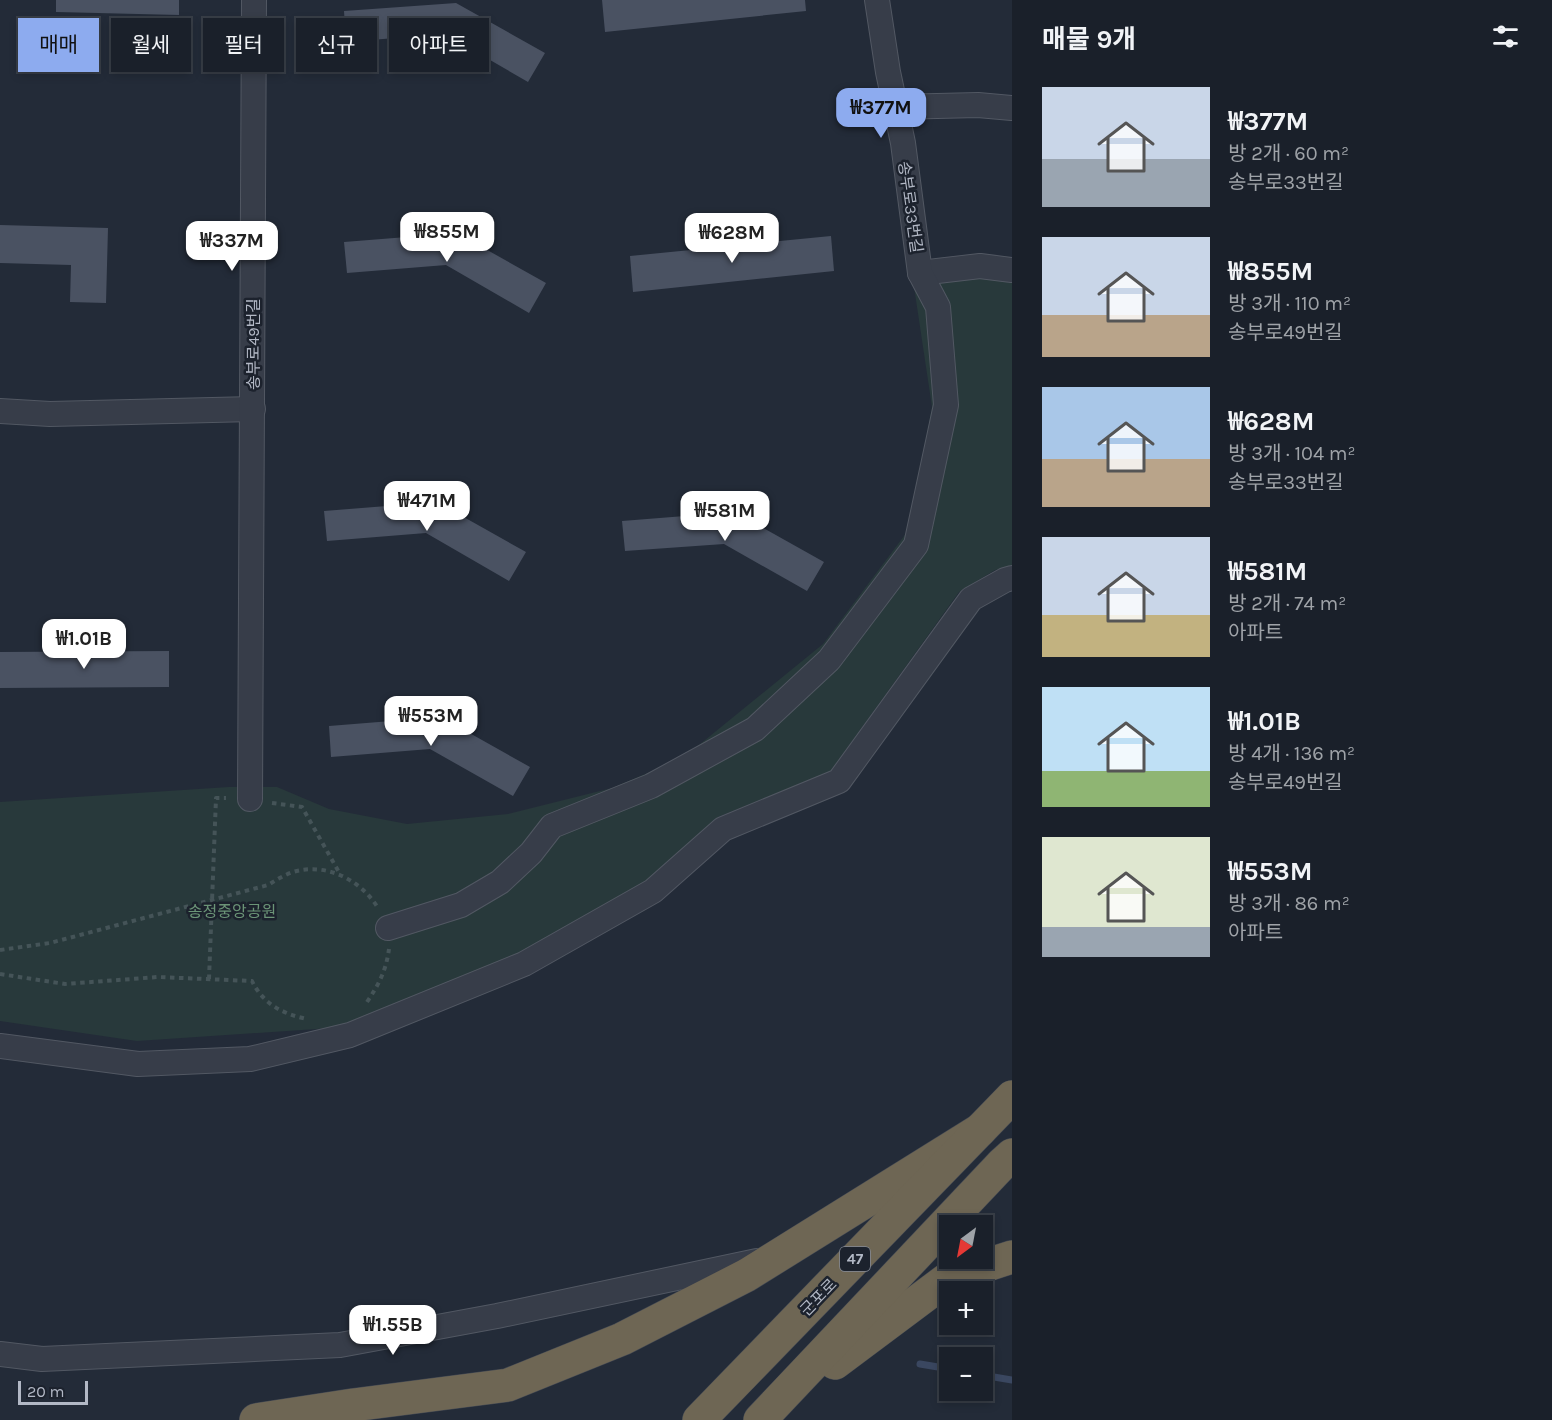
<!DOCTYPE html>
<html lang="ko">
<head>
<meta charset="utf-8">
<style>
  body { margin:0; font-family:Karla,"Noto Sans KR",sans-serif; background:#272d36; color:#f1f3f6; height:100vh; display:flex; flex-direction:column; font-size:22px; white-space:nowrap }
  * { box-sizing:border-box; margin:0 }
  p { font-size:20px; color:#9fa3a8 }
  .icon { flex:none; width:33px; height:33px; fill:none; stroke:currentColor; stroke-width:2; stroke-linecap:round; stroke-linejoin:round }
  .map { position:relative; flex:1; overflow:hidden }
  .details { display:flex; flex-direction:column; background:#1a202a; width:540px }
  .details>* { flex:none }
  .banner { position:absolute; left:18px; top:18px; width:570px; height:54px; display:flex; gap:12px }
  .needle { width:39px; rotate:212deg }
  .tools { position:absolute; left:939px; top:1215px; display:grid; gap:12px }
  .tools a { display:grid; place-items:center; width:54px; height:54px; border-radius:0px; background:#1a202a; box-shadow:0 3px 9px #0003,0 0 0 2px #383e47; font-size:30px }
  .scale { position:absolute; left:18px; bottom:15px; width:70px; box-sizing:border-box; padding-left:6px; border:3px solid #b2b8c5; border-top:0; font-size:16px; line-height:21px; white-space:nowrap; color:#b2b8c5; -webkit-text-stroke:4px #1c222d; paint-order:stroke }
  .price { position:absolute; translate:-50% -51px; padding:0 14px; border-radius:12px; background:#fff; color:#222; font-size:20px; line-height:39px; filter:drop-shadow(0 2px 3px #0008) }
  .price::after { content:''; position:absolute; left:50%; top:36px; width:18px; height:14px; margin-left:-9px; background:inherit; clip-path:polygon(0 0,100% 0,50% 100%) }
  .price.current { background:#8dabef; color:#111 }
  ul { padding:0; list-style:none }
  li { display:flex; align-items:center; gap:18px; height:150px; padding:0 30px }
  li span { display:grid; place-items:center; flex:none; width:168px; height:120px; border-radius:0px; color:#555 }
  li>.icon { margin-inline-start:auto }
  span .icon { width:72px; height:72px; fill:#fffc; stroke-width:1 }
  li b { font-size:26px }
  h2 { display:flex; justify-content:space-between; align-items:center; height:72px; padding:0 30px; font-size:26px }
  .chip { padding:0 21px; border-radius:0px; background:#1a202a; box-shadow:0 3px 9px #0003,0 0 0 2px #383e47; font-size:21px; line-height:54px }
  .chip.current { background:#8dabef; color:#111 }
  main { display:flex; flex:1; min-height:0 }
  .map>svg:first-child { display:block }
</style>
</head>
<body>
<main>
<div class="map">
<svg width="1012" height="1420" viewBox="0 0 1012 1420">
  <rect width="100%" height="100%" fill="#232b38"/>
  <path fill="#28393b" d="M975 276 1012 283V566L995 570 959 592 830 772 718 817 647 882 523 954 346 1027 137 1041 0 1021V802L229 787H277L329 809 407 824 508 814 612 788 683 758 823 644 910 528 932 407 913 280Z"/>
  <g fill="none" stroke-linecap="round" stroke-linejoin="round">
    <g stroke="#3a4760" stroke-width="7">
      <path d="M920 1364 950 1369"/>
      <path d="M982 1375 1012 1380"/>
    </g>
  </g>
  <g fill="#4a5262">
    <path d="M56 0H179V15L56 12Z"/>
    <path d="M602 0H805L806 11 605 32Z"/>
    <path d="M456 3 545 53 528 82 445 34 346 42 344 11Z"/>
    <path d="M0 225 108 228 106 303 70 302 71 265 0 263Z"/>
    <path d="M457 233 546 283 529 313 446 265 347 273 344 242Z"/>
    <path d="M831 236 834 271 633 292 630 256Z"/>
    <path d="M437 502 526 552 509 581 426 533 327 541 324 511Z"/>
    <path d="M735 512 824 562 807 591 724 544 625 551 622 521Z"/>
    <path d="M169 651V687L0 688V652Z"/>
    <path d="M441 717 530 767 513 796 430 749 331 757 329 726Z"/>
  </g>
  <g fill="none" stroke-linecap="round" stroke-linejoin="round">
    <defs>
      <g id="minor">
        <path d="M896 107 978 105 1012 108"/>
        <path d="M920 273 980 266 1012 270"/>
        <path d="M0 411 50 414 253 409"/>
        <path d="M250 799 254 0"/>
        <path d="M388 928 461 905 500 882 531 853 552 826 651 786 755 729 829 660 916 545 946 405 938 307 920 273 903 143 888 72 877 0"/>
        <path d="M0 1046 138 1064 250 1059 350 1035 524 964 653 891 723 829 839 781 971 599 1005 580 1012 578"/>
        <path d="M0 1354 42 1359 340 1345 497 1316 757 1261"/>
      </g>
      <g id="highway">
        <path d="M835 1363 950 1277 1012 1257"/>
        <path d="M256 1420 353 1405 508 1385 622 1339 747 1275 980 1130"/>
        <path d="M699 1420 1012 1097"/>
        <path d="M760 1420 1002 1164 1012 1155"/>
      </g>
    </defs>
    <use href="#minor" stroke="#525863" stroke-width="26"/>
    <use href="#highway" stroke="#424853" stroke-width="34"/>
    <g stroke="#455458" stroke-width="4" stroke-dasharray="4.5 4.5" stroke-linecap="butt">
      <path d="M272 803 302 807 340 874"/>
      <path d="M0 950 50 943 268 885C276 880 284 875 293 872 326 862 361 880 378 908"/>
      <path d="M0 974 65 984 158 977 252 981C263 1004 283 1014 307 1019"/>
      <path d="M209 979 216 798H226"/>
      <path d="M367 1002C379 984 386 971 389 949"/>
    </g>
    <use href="#minor" stroke="#373d49" stroke-width="24"/>
    <use href="#highway" stroke="#6e6654" stroke-width="33"/>
  </g>
  <g text-anchor="middle" stroke-width="5" stroke-linejoin="round" paint-order="stroke">
    <rect fill="#1c222d" stroke="#858b97" stroke-width="1.5" x="840" y="1247" width="30" height="24" rx="4.5"/>
    <g font-size="15" font-weight="bold" fill="#b2b8c5">
      <text x="855" y="1264">47</text>
    </g>
    <g font-size="16" fill="#b2b8c5" stroke="#1c222d">
      <text transform="translate(911 207) rotate(82)" y="6">송부로33번길</text>
      <text transform="translate(253 344) rotate(-90)" y="6">송부로49번길</text>
      <text transform="translate(818 1297) rotate(-46)" y="6">군포로</text>
    </g>
    <g font-size="16" fill="#6b9477" stroke="#1c222d">
      <text x="232" y="917">송정중앙공원</text>
    </g>
  </g>
</svg>
<div class="tools">
<a><svg class="needle" viewBox="-14 -14 28 28"><path d="M0-13l5 13h-10z" fill="#e53935"/><path d="M0 13l5-13h-10z" fill="#9fa3a8"/></svg></a>
<a>+</a>
<a>−</a>
</div>
<div class="scale">20 m</div>
<b class="price current" style="left:881px;top:139px">₩377M</b>
<b class="price" style="left:447px;top:263px">₩855M</b>
<b class="price" style="left:732px;top:264px">₩628M</b>
<b class="price" style="left:232px;top:272px">₩337M</b>
<b class="price" style="left:427px;top:532px">₩471M</b>
<b class="price" style="left:725px;top:542px">₩581M</b>
<b class="price" style="left:84px;top:670px">₩1.01B</b>
<b class="price" style="left:431px;top:747px">₩553M</b>
<b class="price" style="left:393px;top:1356px">₩1.55B</b>
<div class="banner">
<a class="chip current">매매</a>
<a class="chip">월세</a>
<a class="chip">필터</a>
<a class="chip">신규</a>
<a class="chip">아파트</a>
</div>
</div>
<section class="details">
<h2>매물 9개<svg class="icon" aria-label="filters" viewBox="0 0 24 24"><path d="M4 7h16M4 17h16"/><circle cx="9" cy="7" r="2"/><circle cx="15" cy="17" r="2"/></svg></h2>
<ul>
<li><span style="background:linear-gradient(#c9d6e8 60%,#9aa5b1 0)"><svg class="icon" aria-label="home" viewBox="0 0 24 24"><path d="M3 11l9-7 9 7M6 9v11h12V9"/></svg></span><div><b>₩377M</b><p>방 2개 · 60 m²</p><p>송부로33번길</p></div></li>
<li><span style="background:linear-gradient(#c9d6e8 65%,#b9a48a 0)"><svg class="icon" aria-label="home" viewBox="0 0 24 24"><path d="M3 11l9-7 9 7M6 9v11h12V9"/></svg></span><div><b>₩855M</b><p>방 3개 · 110 m²</p><p>송부로49번길</p></div></li>
<li><span style="background:linear-gradient(#a9c7e8 60%,#b9a48a 0)"><svg class="icon" aria-label="home" viewBox="0 0 24 24"><path d="M3 11l9-7 9 7M6 9v11h12V9"/></svg></span><div><b>₩628M</b><p>방 3개 · 104 m²</p><p>송부로33번길</p></div></li>
<li><span style="background:linear-gradient(#c9d6e8 65%,#c2b280 0)"><svg class="icon" aria-label="home" viewBox="0 0 24 24"><path d="M3 11l9-7 9 7M6 9v11h12V9"/></svg></span><div><b>₩581M</b><p>방 2개 · 74 m²</p><p>아파트</p></div></li>
<li><span style="background:linear-gradient(#bfe0f5 70%,#8fb573 0)"><svg class="icon" aria-label="home" viewBox="0 0 24 24"><path d="M3 11l9-7 9 7M6 9v11h12V9"/></svg></span><div><b>₩1.01B</b><p>방 4개 · 136 m²</p><p>송부로49번길</p></div></li>
<li><span style="background:linear-gradient(#dfe7d0 75%,#9aa5b1 0)"><svg class="icon" aria-label="home" viewBox="0 0 24 24"><path d="M3 11l9-7 9 7M6 9v11h12V9"/></svg></span><div><b>₩553M</b><p>방 3개 · 86 m²</p><p>아파트</p></div></li>
</ul>
</section>
</main>
</body>
</html>
